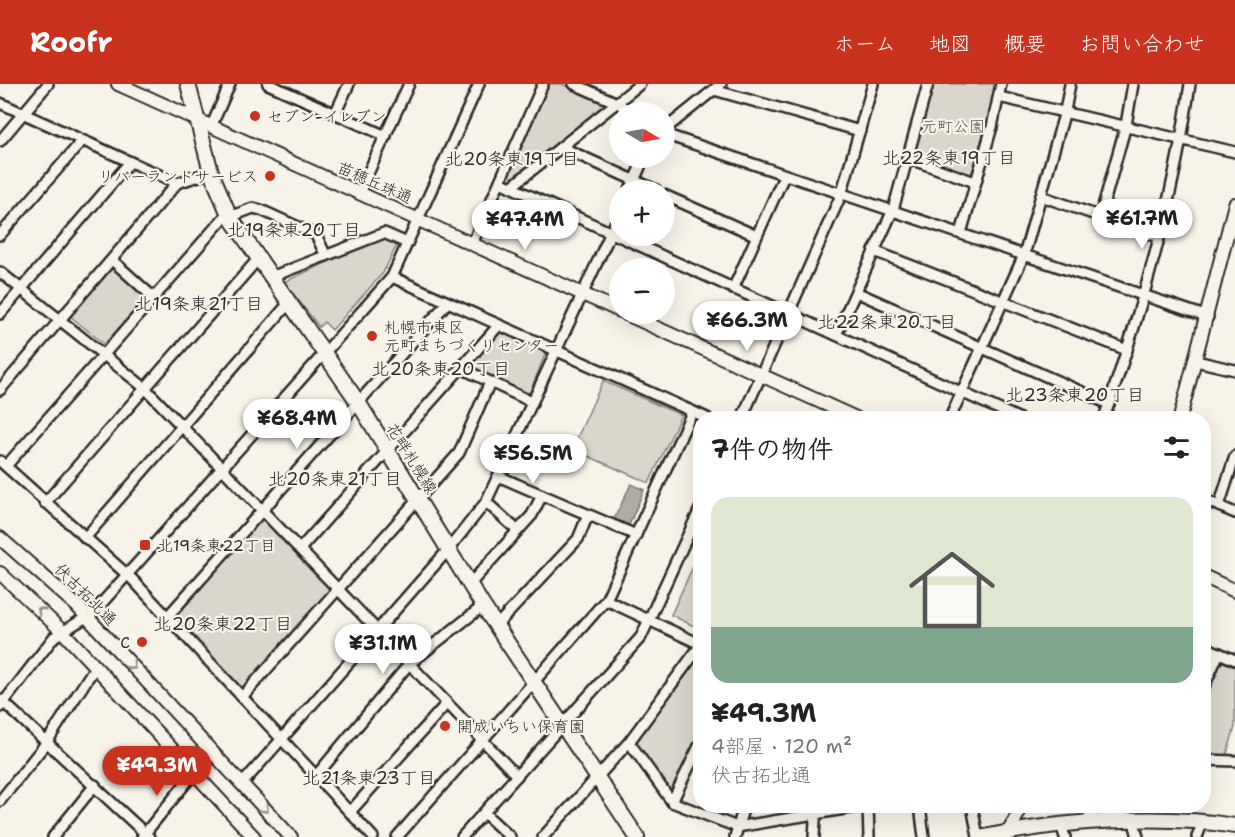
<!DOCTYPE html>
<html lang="ja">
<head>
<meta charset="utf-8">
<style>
  body { margin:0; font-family:"Shantell Sans","Klee One",sans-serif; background:#f6f6f6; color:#222; height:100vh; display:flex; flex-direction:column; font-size:22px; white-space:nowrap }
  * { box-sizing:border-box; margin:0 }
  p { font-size:20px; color:#767676 }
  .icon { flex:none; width:33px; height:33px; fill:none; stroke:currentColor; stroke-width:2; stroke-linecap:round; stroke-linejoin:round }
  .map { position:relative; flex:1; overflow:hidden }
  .details { position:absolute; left:693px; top:327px; width:518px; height:402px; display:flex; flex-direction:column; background:#fff; border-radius:24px; box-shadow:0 6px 24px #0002 }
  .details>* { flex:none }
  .needle { width:39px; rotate:100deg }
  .tools { position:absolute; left:609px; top:18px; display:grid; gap:12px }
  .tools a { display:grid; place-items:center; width:66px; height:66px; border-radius:50%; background:#fff; box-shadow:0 6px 24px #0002; font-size:30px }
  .price { position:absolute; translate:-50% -51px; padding:0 14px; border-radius:21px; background:#fff; color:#222; font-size:20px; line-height:39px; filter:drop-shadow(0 2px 3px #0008) }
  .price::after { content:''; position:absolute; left:50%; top:36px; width:18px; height:14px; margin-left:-9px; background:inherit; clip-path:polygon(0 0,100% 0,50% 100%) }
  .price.on { background:#c8321e; color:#fff }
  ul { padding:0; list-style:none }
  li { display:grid; align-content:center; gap:12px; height:318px; padding:0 18px }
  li+li { border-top:2px solid #e0e0e0 }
  li span { display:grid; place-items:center; height:186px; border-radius:18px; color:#555 }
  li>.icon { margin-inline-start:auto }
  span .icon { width:108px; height:108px; fill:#fffc; stroke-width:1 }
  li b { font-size:26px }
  h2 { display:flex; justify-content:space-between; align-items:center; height:72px; padding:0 18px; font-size:26px }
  header { display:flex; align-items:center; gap:36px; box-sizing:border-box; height:84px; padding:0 30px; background:#c8321e; color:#fff }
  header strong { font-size:28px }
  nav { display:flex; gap:33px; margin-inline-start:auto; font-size:21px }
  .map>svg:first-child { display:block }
</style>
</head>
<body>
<header>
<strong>Roofr</strong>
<nav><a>ホーム</a><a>地図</a><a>概要</a><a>お問い合わせ</a></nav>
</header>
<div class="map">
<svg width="1235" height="753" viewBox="0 0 1235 753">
  <rect width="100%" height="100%" fill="#f7f3e8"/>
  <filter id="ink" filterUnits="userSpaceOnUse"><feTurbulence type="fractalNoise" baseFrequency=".0167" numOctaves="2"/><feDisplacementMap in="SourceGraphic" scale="12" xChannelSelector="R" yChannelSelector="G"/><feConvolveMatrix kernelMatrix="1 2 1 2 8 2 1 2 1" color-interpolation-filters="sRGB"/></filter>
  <g filter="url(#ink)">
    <g fill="#dad6cc" stroke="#82807c" stroke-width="1.5">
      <path d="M547 0H562L604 19V22L509 96 505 94Z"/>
      <path d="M931 0H998L971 92 912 69Z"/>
      <path d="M383 153 398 159 383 189 332 246 324 238 319 243 284 198Z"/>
      <path d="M114 182 148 212 105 261 70 232Z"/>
      <path d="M499 248 546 268 530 308 526 309 472 284 471 279Z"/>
      <path d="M603 297 681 331 649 399 572 365Z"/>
      <path d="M260 436H263L329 505V508L242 605H239L174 535Z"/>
      <path d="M700 467V545L671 531Z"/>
      <path d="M700 569V648L674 704 669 705 637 659V656Z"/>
      <path d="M1224 578 1235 583V643L1226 673 1203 672V615L1220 579Z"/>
    </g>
    <path fill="#afaca4" stroke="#7a7874" stroke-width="1.5" d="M631 400 644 406 629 441 614 435Z"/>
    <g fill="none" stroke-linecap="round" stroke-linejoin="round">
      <defs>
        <g id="minor">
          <path d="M268 0 386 52"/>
          <path d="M574 0 617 19 632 28"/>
          <path d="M714 6 860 47"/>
          <path d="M999 13 1235 68"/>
          <path d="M0 19 177 99"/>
          <path d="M335 30 349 0"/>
          <path d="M211 43 230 0"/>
          <path d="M664 46 721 0"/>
          <path d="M664 50 1208 233"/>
          <path d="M0 57 48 0"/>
          <path d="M561 63 656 106"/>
          <path d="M907 74 975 98"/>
          <path d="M500 98 1018 334"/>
          <path d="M511 103 640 0"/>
          <path d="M630 106 644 74"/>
          <path d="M359 109 409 0"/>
          <path d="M664 111 757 152"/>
          <path d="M1041 112 1159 153"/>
          <path d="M230 133 253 124 261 126 316 151 326 172"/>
          <path d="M1100 133 1126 41 1133 0"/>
          <path d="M961 149 992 43 1001 0"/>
          <path d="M0 151 82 57"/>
          <path d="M472 160 543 0"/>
          <path d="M874 167 1127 266"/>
          <path d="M112 176 154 214"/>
          <path d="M0 188 145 304 517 692"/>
          <path d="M271 193 384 149 407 159"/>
          <path d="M392 193 707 334"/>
          <path d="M733 205 784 92"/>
          <path d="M856 208 1109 320"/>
          <path d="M0 230 130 78"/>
          <path d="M836 251 893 126 928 0"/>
          <path d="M1196 277 1235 286"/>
          <path d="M461 284 532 318"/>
          <path d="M0 306 177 99 211 88"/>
          <path d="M742 334 841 111 873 0"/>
          <path d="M950 334 1024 171 1065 27 1070 0"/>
          <path d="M1104 334C1142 226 1174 114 1190 0"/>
          <path d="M0 377 132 495 373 753"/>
          <path d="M6 382 228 129"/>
          <path d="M498 392 542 411"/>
          <path d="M1203 415 1235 429"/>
          <path d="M486 418 517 446"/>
          <path d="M45 419 258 175"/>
          <path d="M1219 422 1235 372"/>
          <path d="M85 454 289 219"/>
          <path d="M300 465 499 241"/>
          <path d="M469 501 532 431 542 411 636 451"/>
          <path d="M606 516 700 560"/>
          <path d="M168 532 447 219"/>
          <path d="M496 542 578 455 588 431"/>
          <path d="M1203 562 1235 576"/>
          <path d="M1203 605 1219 569"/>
          <path d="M242 613 459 369 490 298"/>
          <path d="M1 616 149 753"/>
          <path d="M0 623 54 553 93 529 392 193 479 0"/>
          <path d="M629 658 672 718 737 743 863 722"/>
          <path d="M1203 676 1235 677"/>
          <path d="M316 692 409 580 483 522"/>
          <path d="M242 700 448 466 486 418 620 129"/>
          <path d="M0 717 47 658 95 583"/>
          <path d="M672 718 700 660"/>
          <path d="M868 722 869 753"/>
          <path d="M920 722 924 753"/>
          <path d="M972 722 978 753"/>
          <path d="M350 728 447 619"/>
          <path d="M484 729 510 753"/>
          <path d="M1134 738 1138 753"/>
          <path d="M1086 739 1094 722"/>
          <path d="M1061 741 1065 753"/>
          <path d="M53 753 95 701"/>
          <path d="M142 753 194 689"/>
          <path d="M397 753 606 516 692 328"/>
          <path d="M462 753 641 553 700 425"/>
          <path d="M543 753 629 658 700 562"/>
          <path d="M735 753 744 722"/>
          <path d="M814 753 816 722"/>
          <path d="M1197 753 1203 737"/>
        </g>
        <g id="tertiary">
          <path d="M118 0 620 227"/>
          <path d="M626 230 856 334"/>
          <path d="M1180 334 1235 120"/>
          <path d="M0 454 76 521 291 753"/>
          <path d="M0 489 62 547 254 753"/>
          <path d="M1203 492 1235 507"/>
          <path d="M1006 753 1022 722"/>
        </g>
        <g id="secondary">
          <path d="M188 0 211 88 230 133 358 318 483 522 637 753"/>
          <path d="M984 753C1061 737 1158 729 1235 742"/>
        </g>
      </defs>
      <use href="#minor" stroke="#2b2b2b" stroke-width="14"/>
      <use href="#tertiary" stroke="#2b2b2b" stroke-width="16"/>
      <use href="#secondary" stroke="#2b2b2b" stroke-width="18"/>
      <use href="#minor" stroke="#f7f3e8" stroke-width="9"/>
      <use href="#tertiary" stroke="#f7f3e8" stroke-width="12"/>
      <use href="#secondary" stroke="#f7f3e8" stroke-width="14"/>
    </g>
    <defs><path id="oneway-chevron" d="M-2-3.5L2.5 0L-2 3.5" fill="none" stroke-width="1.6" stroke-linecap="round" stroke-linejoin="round" transform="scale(1.5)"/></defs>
    <g stroke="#918f8a">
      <use href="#oneway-chevron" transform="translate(41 527) rotate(-137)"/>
      <use href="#oneway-chevron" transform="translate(132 582) rotate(48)"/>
      <use href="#oneway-chevron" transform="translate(265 725) rotate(47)"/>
    </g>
  </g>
  <g fill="#c8321e" stroke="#f7f3e8" stroke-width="2">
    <circle cx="255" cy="32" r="6"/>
    <circle cx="270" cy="92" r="6"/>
    <circle cx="372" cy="252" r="6"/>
    <rect x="139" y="455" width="12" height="12" rx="3"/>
    <circle cx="142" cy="558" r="6"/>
    <circle cx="445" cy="642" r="6"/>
  </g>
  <g text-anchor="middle" stroke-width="4.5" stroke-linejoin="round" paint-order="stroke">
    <g font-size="16" fill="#2b2b2b" stroke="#f7f3e8" text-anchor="start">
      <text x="267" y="38">セブン-イレブン</text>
      <text x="258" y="98" text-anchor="end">リバーランドサービス</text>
      <text x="384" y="249">札幌市東区<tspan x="384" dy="18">元町まちづくりセンター</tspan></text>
      <text x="157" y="467">北19条東22丁目</text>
      <text x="130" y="564" text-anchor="end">C</text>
      <text x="457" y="648">開成いちい保育園</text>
    </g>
    <g font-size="16" fill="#575653" stroke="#f7f3e8">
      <text x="953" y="48">元町公園</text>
    </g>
    <g font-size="16" fill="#2b2b2b" stroke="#f7f3e8">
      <text transform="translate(375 98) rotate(24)" y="6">苗穂丘珠通</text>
      <text transform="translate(412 374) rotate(58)" y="6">花畔札幌線</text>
      <text transform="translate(86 510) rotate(45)" y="6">伏古拓北通</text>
    </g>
    <g font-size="18" fill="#2b2b2b" stroke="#f7f3e8">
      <text x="949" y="80">北22条東19丁目</text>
      <text x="512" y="81">北20条東19丁目</text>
      <text x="294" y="152">北19条東20丁目</text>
      <text x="199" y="226">北19条東21丁目</text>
      <text x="887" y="244">北22条東20丁目</text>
      <text x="441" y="291">北20条東20丁目</text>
      <text x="1075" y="317">北23条東20丁目</text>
      <text x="335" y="401">北20条東21丁目</text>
      <text x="223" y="546">北20条東22丁目</text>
      <text x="369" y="700">北21条東23丁目</text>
    </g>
  </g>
</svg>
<div class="tools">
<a><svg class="needle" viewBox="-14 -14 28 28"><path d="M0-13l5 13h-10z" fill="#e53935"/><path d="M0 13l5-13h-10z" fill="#767676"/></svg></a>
<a>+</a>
<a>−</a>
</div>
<b class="price" style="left:1142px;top:166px">¥61.7M</b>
<b class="price" style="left:525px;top:167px">¥47.4M</b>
<b class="price" style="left:747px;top:268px">¥66.3M</b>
<b class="price" style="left:297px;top:366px">¥68.4M</b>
<b class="price" style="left:533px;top:401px">¥56.5M</b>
<b class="price" style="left:383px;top:591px">¥31.1M</b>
<b class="price on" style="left:157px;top:713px">¥49.3M</b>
<section class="details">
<h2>7件の物件<svg class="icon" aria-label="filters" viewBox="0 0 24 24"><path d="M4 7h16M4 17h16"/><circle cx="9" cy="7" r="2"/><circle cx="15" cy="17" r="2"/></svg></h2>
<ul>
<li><span style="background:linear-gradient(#dfe7d0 70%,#7fa58c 0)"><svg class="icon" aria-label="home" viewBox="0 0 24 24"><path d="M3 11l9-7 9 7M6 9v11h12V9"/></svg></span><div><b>¥49.3M</b><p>4部屋 · 120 m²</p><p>伏古拓北通</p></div></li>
</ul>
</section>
</div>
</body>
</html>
